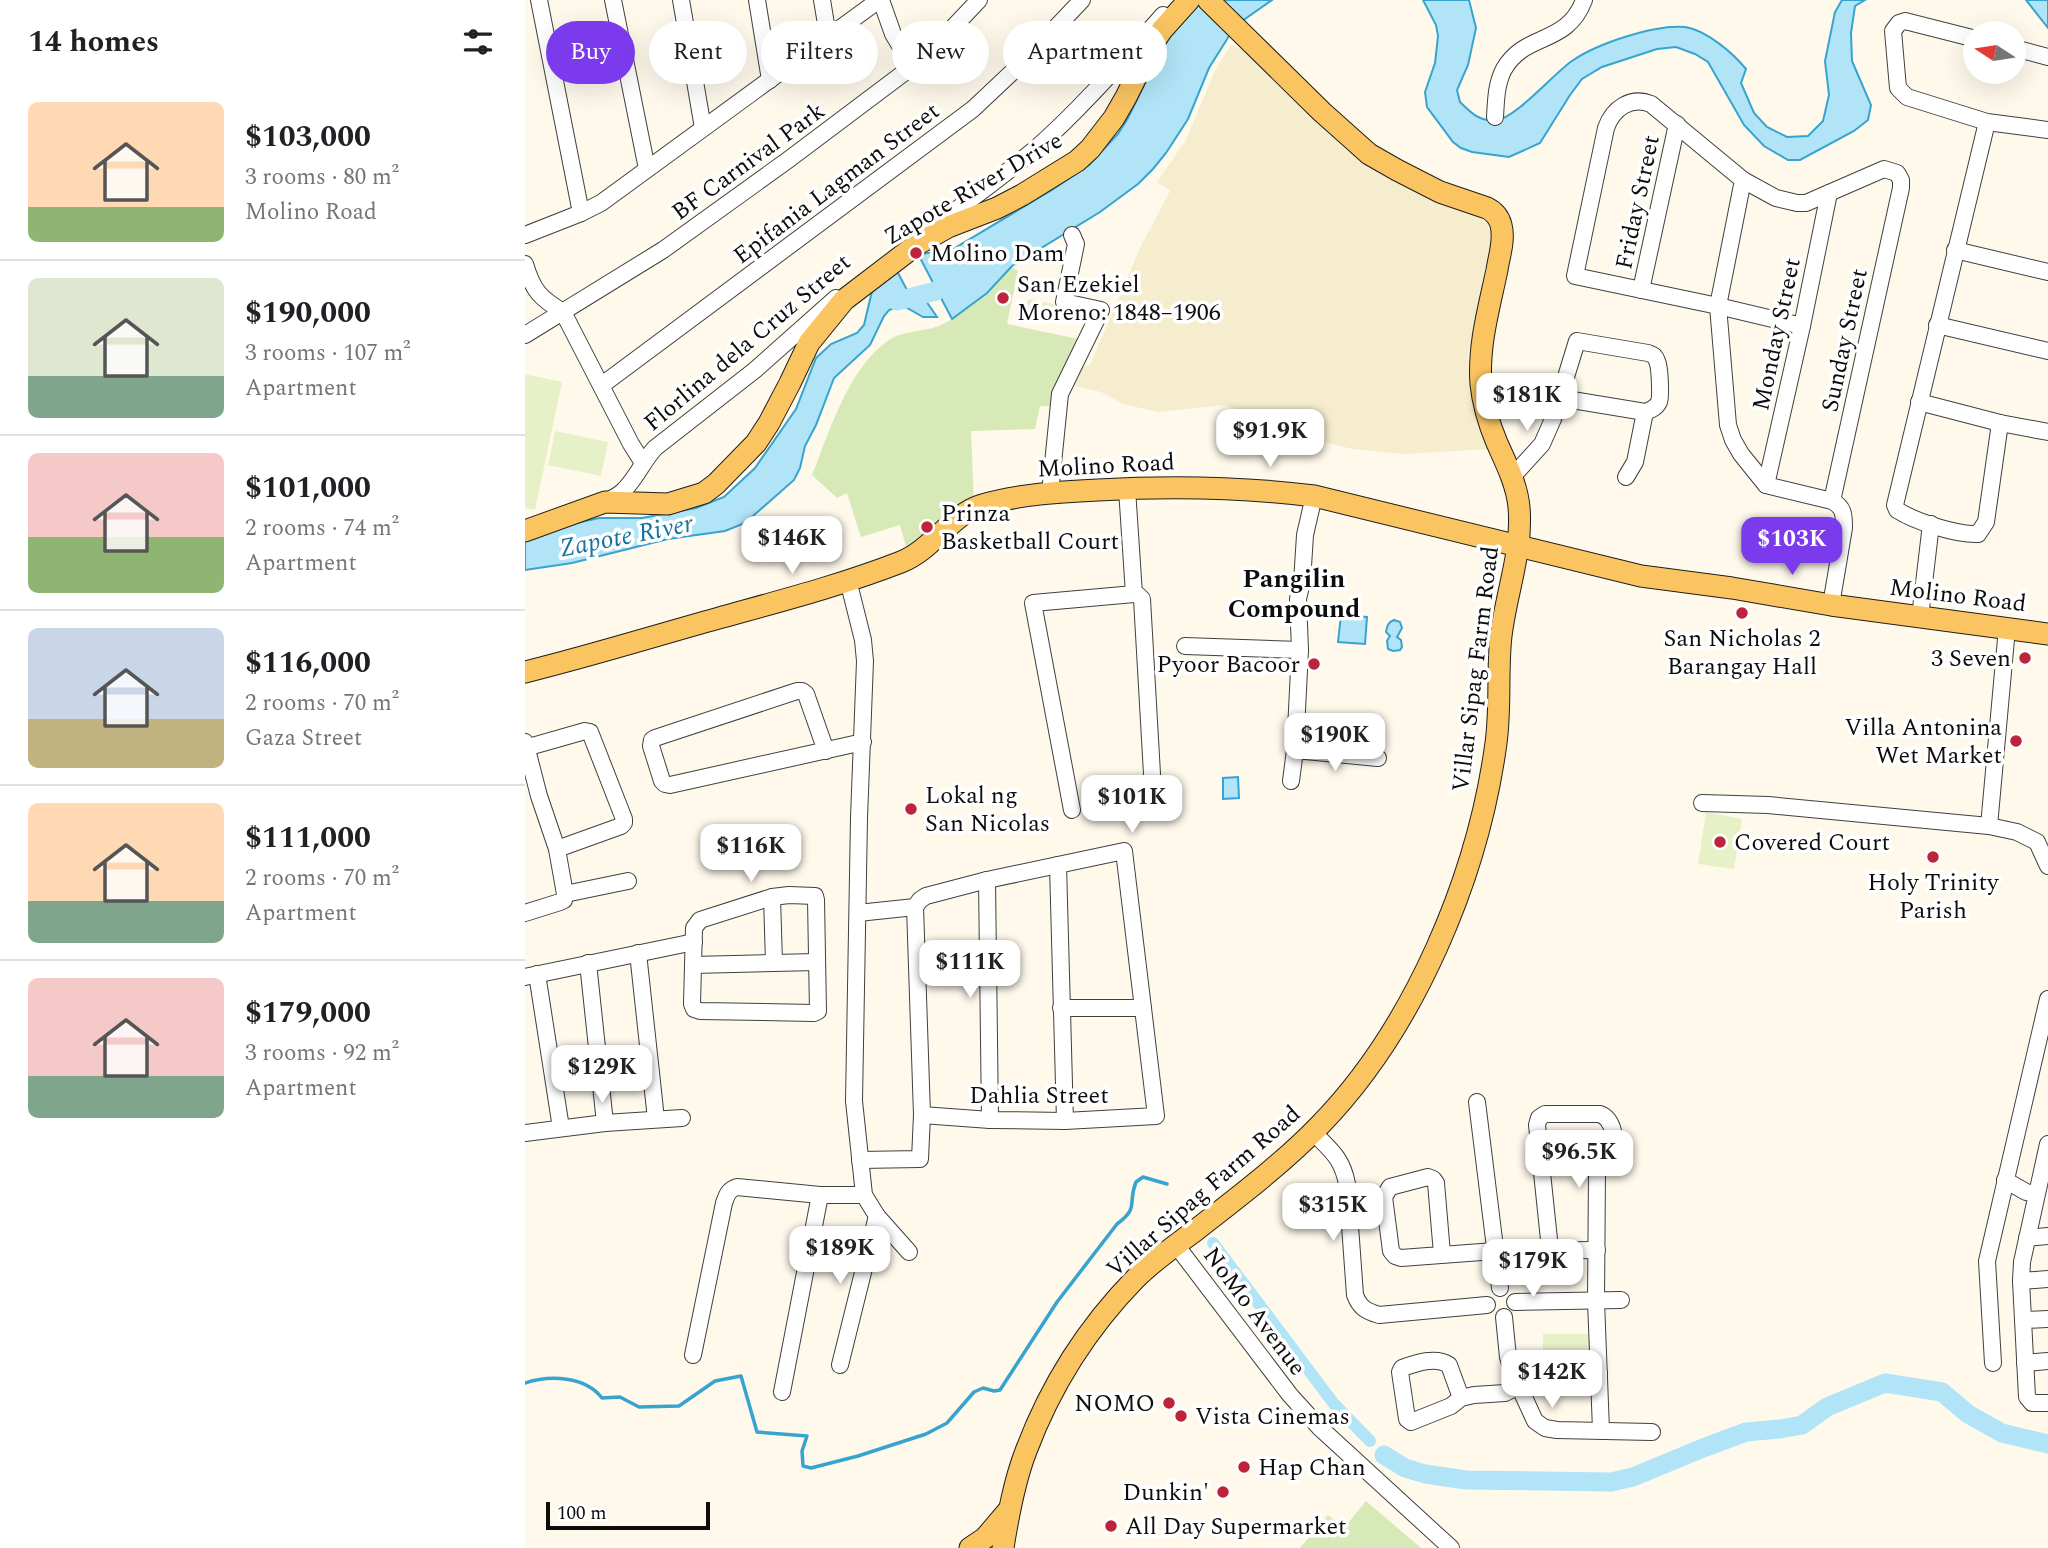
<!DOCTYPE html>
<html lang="en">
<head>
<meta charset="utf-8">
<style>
  body { margin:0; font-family:Spectral,serif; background:#f2f2f2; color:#202124; height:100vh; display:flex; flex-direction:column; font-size:26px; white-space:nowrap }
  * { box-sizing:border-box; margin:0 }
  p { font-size:23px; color:#757577 }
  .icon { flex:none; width:38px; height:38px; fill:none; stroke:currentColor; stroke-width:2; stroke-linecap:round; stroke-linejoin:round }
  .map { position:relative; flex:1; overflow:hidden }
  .panel { display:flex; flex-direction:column; background:#fff; width:525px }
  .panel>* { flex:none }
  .guide { position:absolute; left:21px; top:21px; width:665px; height:63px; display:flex; gap:14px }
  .needle { width:46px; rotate:282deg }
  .buttons { position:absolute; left:1438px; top:21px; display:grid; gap:14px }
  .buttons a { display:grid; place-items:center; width:63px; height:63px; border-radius:50%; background:#fff; box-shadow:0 7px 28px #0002; font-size:35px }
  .scale { position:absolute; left:21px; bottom:18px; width:164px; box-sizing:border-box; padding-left:7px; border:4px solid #0d0d0d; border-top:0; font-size:19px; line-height:24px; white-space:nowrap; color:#0d0d0d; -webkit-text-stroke:5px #fff; paint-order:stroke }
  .price { position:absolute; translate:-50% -60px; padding:0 16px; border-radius:14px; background:#fff; color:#222; font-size:23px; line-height:46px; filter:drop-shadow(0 2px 4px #0008) }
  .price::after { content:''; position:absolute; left:50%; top:42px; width:21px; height:16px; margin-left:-10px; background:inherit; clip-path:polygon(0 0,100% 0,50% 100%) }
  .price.on { background:#7c3aed; color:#fff }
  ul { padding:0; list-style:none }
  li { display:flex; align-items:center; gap:21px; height:175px; padding:0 28px }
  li+li { border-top:2px solid #e0e0e0 }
  li span { display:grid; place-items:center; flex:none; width:196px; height:140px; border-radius:10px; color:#555 }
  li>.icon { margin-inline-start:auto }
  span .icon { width:84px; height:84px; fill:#fffc; stroke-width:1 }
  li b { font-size:30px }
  h2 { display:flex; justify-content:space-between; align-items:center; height:84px; padding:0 28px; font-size:30px }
  .tag { padding:0 24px; border-radius:32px; background:#fff; box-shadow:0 7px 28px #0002; font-size:24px; line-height:63px }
  .tag.on { background:#7c3aed; color:#fff }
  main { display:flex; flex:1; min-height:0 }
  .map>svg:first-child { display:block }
</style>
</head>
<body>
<main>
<section class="panel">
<h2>14 homes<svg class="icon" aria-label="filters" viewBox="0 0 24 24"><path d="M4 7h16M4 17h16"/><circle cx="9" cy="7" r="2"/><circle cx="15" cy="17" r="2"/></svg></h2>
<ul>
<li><span style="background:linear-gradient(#ffd9b3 75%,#8fb573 0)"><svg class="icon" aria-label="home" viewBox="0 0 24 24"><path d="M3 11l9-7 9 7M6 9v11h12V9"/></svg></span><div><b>$103,000</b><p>3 rooms · 80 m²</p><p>Molino Road</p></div></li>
<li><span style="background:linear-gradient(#dfe7d0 70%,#7fa58c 0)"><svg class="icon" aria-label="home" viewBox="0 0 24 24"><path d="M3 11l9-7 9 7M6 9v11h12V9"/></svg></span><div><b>$190,000</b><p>3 rooms · 107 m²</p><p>Apartment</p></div></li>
<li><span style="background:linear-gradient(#f6c9c9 60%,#8fb573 0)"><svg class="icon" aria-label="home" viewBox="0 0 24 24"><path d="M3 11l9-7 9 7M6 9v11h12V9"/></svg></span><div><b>$101,000</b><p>2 rooms · 74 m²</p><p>Apartment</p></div></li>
<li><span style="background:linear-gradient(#c9d6e8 65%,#c2b280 0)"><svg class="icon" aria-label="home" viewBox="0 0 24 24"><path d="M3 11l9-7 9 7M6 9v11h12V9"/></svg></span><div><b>$116,000</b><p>2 rooms · 70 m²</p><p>Gaza Street</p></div></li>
<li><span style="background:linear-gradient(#ffd9b3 70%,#7fa58c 0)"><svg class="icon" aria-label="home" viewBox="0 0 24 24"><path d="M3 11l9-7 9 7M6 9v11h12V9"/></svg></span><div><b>$111,000</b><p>2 rooms · 70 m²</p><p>Apartment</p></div></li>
<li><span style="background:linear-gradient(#f6c9c9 70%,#7fa58c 0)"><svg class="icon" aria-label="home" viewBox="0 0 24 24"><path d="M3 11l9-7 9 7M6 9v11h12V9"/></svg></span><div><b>$179,000</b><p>3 rooms · 92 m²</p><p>Apartment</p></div></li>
</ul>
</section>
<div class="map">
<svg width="1523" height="1548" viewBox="0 0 1523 1548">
  <rect width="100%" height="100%" fill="#fff9ec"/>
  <path fill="#f5edcd" d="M706 45 715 48 821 150 862 178 912 203 951 215 961 222 965 231 966 242 943 356 947 405 963 449 879 454 827 449 784 438 753 424 700 405 633 412 598 404 576 392 549 386 555 367 565 365 615 248 645 191 632 182 661 140 690 71Z"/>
  <g fill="#d6e9b6">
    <path d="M486 266 493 271 482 324 558 340 531 407 515 406 510 429 446 431 449 504 383 554 375 525 336 537 322 493 312 498 287 475C305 431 323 368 364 340 379 330 400 332 416 325 444 312 466 288 486 266Z"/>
    <path d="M841 1501 896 1548H775L803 1515 819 1528Z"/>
  </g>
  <g fill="#e7f1c8">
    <path d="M503 299 533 305 529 323 499 316Z"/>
    <path d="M0 374 37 382 10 510 0 508Z"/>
    <path d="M30 431 83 442 76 476 23 465Z"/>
    <path d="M1181 812 1217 819 1209 869 1173 864Z"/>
    <path d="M1018 1334H1067L1068 1360 1018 1361Z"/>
  </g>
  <g fill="#b1e4f7" stroke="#37a3cf" stroke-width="2">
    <path d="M677 0H747L720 19 704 36 684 68 663 119 641 153 628 169 613 184 575 212 487 266 462 293 427 319 394 256C406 250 414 253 428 249L527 190 564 165 593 134 603 118 646 30Z"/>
    <path d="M898 0H944L951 28 943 65 932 90 935 102C946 113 955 122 971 120 990 119 1028 74 1047 61 1071 44 1130 24 1160 27 1181 30 1208 53 1221 69L1216 83 1229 113 1242 127 1262 137 1283 136 1298 121 1304 95 1300 61 1310 12 1317 0H1340L1330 6 1326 33 1327 61 1346 105 1343 120 1329 131 1275 160H1263L1239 146 1219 125 1183 62 1170 54 1151 47 1132 49 1077 67 1057 79 1045 95 1015 143 984 157 947 152 936 148 928 142 902 107 900 92 910 63 913 36 911 25Z"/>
    <path d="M1501 0H1523V28Z"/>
    <path d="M372 271 383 292 392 288 412 317H398L377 305 364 310 359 316 345 345 309 378 291 425 280 446 275 468 269 480 220 523 200 531 143 539 47 563 0 570V537L29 528 74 518H117L171 508 199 497 230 468 271 409 291 358 306 344 332 333 339 325 347 291Z"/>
    <path d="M816 615 842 617 840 644 813 642Z"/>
    <path d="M869 620 875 622 877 628 872 637 876 640 877 647 875 650 868 651 863 649 862 641 865 636 861 632C862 626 863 622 869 620Z"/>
    <path d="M713 777 714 798 698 799V778Z"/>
  </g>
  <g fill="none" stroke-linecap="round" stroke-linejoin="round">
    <path stroke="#37a3cf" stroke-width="3.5" d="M0 1383C25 1375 60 1376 77 1398L95 1397 114 1407 154 1406 190 1381 216 1376 232 1432 282 1436 277 1451 278 1466 286 1468 333 1456 401 1434 422 1423 449 1392 458 1388 469 1391 475 1390 532 1302 592 1224C615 1207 602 1204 611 1182L618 1177 642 1184"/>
    <path stroke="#b1e4f7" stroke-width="12" d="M688 1243 809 1404 845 1441"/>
    <g stroke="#b1e4f7" stroke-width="19">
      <path d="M372 301 411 291 434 277"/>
      <path d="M859 1455 880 1468 900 1474 941 1480 1086 1482 1108 1477 1178 1448 1221 1432 1255 1429 1277 1425 1302 1407 1360 1383 1417 1392 1443 1414 1477 1433 1523 1444"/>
    </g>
    <defs>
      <g id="minor">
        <path d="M14 0 56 213"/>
        <path d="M88 0 122 169"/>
        <path d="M156 0 178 128"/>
        <path d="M232 0 245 80"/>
        <path d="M297 0 303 36"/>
        <path d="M356 0 368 34 388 67"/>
        <path d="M1451 39 1380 21 1374 23 1368 31 1373 88 1382 97 1462 122 1523 130"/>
        <path d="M1489 48 1523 57"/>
        <path d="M970 117C971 101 971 84 979 69 1000 32 1042 46 1059 0"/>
        <path d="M1462 122 1370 505 1372 510C1391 522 1432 535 1453 534L1461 522 1475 423"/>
        <path d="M1218 180 1193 306 1203 425 1208 440 1216 454 1241 485 1307 501C1319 507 1319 515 1319 528L1306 605"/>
        <path d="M402 230C438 206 475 178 509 150 555 110 598 60 638 15"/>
        <path d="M0 235 56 213 76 203 354 0"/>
        <path d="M1430 250 1523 272"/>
        <path d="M0 264C8 291 15 298 38 312"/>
        <path d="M1116 290 1152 124"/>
        <path d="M38 312 106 444 118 463"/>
        <path d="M1412 325 1523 351"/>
        <path d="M1277 326 1193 306 1050 276 1081 128C1088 108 1106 96 1126 104L1218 180 1251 198 1272 203H1281L1359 169 1372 173 1376 180V188L1307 501"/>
        <path d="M0 335 138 250 263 160 400 57 454 0"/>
        <path d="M77 385 448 109 500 60 557 0"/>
        <path d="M1394 402 1475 423 1523 432"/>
        <path d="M987 477 1017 444 1028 419 1052 341 1123 353C1128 355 1130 355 1132 361 1135 367 1136 396 1134 402 1131 408 1126 410 1120 412L1035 398"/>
        <path d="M1101 477 1110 462 1120 412"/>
        <path d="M1241 485 1277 326 1304 193"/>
        <path d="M602 489 609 594"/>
        <path d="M525 493 535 394 576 310 539 302 551 244 547 235"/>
        <path d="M81 502C87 498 95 495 100 489 112 477 118 461 130 448L230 370 311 298"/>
        <path d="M323 580 338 640 340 661 334 818 329 1101 339 1195 352 1216 384 1252"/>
        <path d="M1395 617 1406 524"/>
        <path d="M660 646 775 650"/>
        <path d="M0 742 14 796 32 849 40 894 39 900 35 902 0 913"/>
        <path d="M0 748 60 731 65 732 99 819V823L96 826 32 849"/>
        <path d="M770 750 853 758"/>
        <path d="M301 751 281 694 277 691H272L130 738 127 740 126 746 137 781 140 784 145 785 338 742"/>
        <path d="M766 781 770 750 775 650 773 599 777 582 780 535 789 496"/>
        <path d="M1177 803 1243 805 1464 826 1492 832 1512 842 1523 866"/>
        <path d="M547 810 508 603 609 594 613 595 617 599 627 774"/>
        <path d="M1464 826 1482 628"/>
        <path d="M533 865 540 1121"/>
        <path d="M462 880 465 1120"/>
        <path d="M40 894 103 881"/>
        <path d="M264 895 290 896 291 900 293 1011 289 1013 175 1011 169 1009 167 1004 169 928 175 920 247 897Z"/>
        <path d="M247 897 249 963"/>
        <path d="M333 913 390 907 395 900 401 896 462 880 599 851 631 1116 540 1121 465 1120 397 1115"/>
        <path d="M113 953 131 1119"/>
        <path d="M63 963 80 1123"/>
        <path d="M168 965 292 962"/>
        <path d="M12 974 36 1128"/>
        <path d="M0 977 169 942"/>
        <path d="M536 1008H618"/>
        <path d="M952 1102 975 1288"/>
        <path d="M788 1132C805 1150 817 1157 822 1184L830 1295C835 1308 841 1311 854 1315L962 1305"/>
        <path d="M0 1133 80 1123 157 1118"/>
        <path d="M1523 1144 1497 1262 1496 1281 1502 1397 1507 1403H1523"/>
        <path d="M335 1160 395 1159 397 1115 390 907"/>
        <path d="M1480 1180 1501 1192 1511 1194"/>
        <path d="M1502 1238 1523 1236"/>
        <path d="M651 1245 765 1395 794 1427 926 1548"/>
        <path d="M1025 1249 1012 1125 1014 1118 1020 1114H1075C1088 1119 1093 1141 1086 1154 1082 1161 1075 1164 1072 1172L1071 1301 1076 1430"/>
        <path d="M917 1254 911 1183 908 1179 903 1177 865 1187 859 1197 866 1251 870 1256 876 1258 970 1251 1072 1250"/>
        <path d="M1496 1281 1523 1279"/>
        <path d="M990 1302 1096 1300"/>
        <path d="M979 1317 983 1357 988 1373 1010 1421 1020 1428 1032 1430 1127 1432"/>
        <path d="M1498 1320 1523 1319"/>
        <path d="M168 1355 199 1203C202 1195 203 1190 212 1187L295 1195H339"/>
        <path d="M1468 1363 1462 1261 1523 999"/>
        <path d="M1500 1363 1523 1361"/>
        <path d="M315 1365 352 1216"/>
        <path d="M257 1392 295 1195"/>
        <path d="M936 1398 924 1365C911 1356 891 1363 877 1368L875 1372 882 1419 886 1422 926 1406 936 1398 949 1395 980 1393 1020 1373 1032 1369 1074 1373"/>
      </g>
      <g id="major">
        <path d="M0 531 80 502 143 504 179 493 191 484 231 443 244 423 265 383 284 343 319 300 391 245 423 227 472 208 497 195 552 161 565 149 589 118 601 97 627 45 637 30 664 0"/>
        <path d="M0 672C65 656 129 636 194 618 255 601 317 585 376 562 407 550 428 513 457 505 495 494 534 492 573 490 645 486 717 487 789 496L1116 576 1207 588 1306 605 1523 634"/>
        <path d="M445 1548 460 1538 483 1511"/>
        <path d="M478 1548C483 1516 489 1482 501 1451 525 1387 563 1327 611 1278 629 1260 651 1245 671 1230 713 1197 756 1165 794 1126 889 1029 953 877 971 743 976 707 972 672 976 636 981 593 998 551 994 507 992 485 981 463 972 443 964 424 958 404 956 384 953 346 964 308 972 270 974 256 980 240 976 225 974 217 970 212 962 208L915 192 872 170 844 154 797 112 683 0"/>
      </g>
    </defs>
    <use href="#minor" stroke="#404040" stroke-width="18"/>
    <use href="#major" stroke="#1e1e1e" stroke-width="23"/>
    <use href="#minor" stroke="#fff" stroke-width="16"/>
    <use href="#major" stroke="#fac461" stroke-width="21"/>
  </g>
  <g fill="#be233c" stroke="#fff" stroke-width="2.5">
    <circle cx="391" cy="253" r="7"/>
    <circle cx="478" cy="298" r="7"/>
    <circle cx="402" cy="527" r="7"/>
    <circle cx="1217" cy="613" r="7"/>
    <circle cx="1500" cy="658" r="7"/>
    <circle cx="789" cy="664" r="7"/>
    <circle cx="1491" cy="741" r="7"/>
    <circle cx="386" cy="809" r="7"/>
    <circle cx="1195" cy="842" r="7"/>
    <circle cx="1408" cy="857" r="7"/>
    <circle cx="644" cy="1403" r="7"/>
    <circle cx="656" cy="1416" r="7"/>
    <circle cx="719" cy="1467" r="7"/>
    <circle cx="698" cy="1492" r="7"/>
    <circle cx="586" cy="1526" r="7"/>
  </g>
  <g text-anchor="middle" stroke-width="7" stroke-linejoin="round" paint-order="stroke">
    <g font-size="24" fill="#0d0d0d" stroke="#fff">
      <text transform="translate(223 161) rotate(-36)" y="8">BF Carnival Park</text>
      <text transform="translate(311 183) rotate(-37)" y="8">Epifania Lagman Street</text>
      <text transform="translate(448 188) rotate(-30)" y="8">Zapote River Drive</text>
      <text transform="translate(1112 202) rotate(-78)" y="8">Friday Street</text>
      <text transform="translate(1251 334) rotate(-78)" y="8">Monday Street</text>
      <text transform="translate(1319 340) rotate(-78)" y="8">Sunday Street</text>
      <text transform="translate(222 342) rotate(-40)" y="8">Florlina dela Cruz Street</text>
      <text transform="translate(581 465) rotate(-3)" y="8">Molino Road</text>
      <text transform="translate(1433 595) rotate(7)" y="8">Molino Road</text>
      <text transform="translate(950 669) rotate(-83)" y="8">Villar Sipag Farm Road</text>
      <text x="514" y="1103">Dahlia Street</text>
      <text transform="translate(678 1191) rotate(-41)" y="8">Villar Sipag Farm Road</text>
      <text transform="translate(730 1311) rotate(53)" y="8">NoMo Avenue</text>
    </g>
    <g font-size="24" fill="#0d0d0d" stroke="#fff" text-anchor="start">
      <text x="405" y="261">Molino Dam</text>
      <text x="492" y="292">San Ezekiel<tspan x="492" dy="28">Moreno: 1848–1906</tspan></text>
      <text x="416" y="521">Prinza<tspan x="416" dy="28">Basketball Court</tspan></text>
      <text x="1217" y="646" text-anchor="middle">San Nicholas 2<tspan x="1217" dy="28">Barangay Hall</tspan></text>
      <text x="1486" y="666" text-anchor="end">3 Seven</text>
      <text x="775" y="672" text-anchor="end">Pyoor Bacoor</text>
      <text x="1477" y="735" text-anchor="end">Villa Antonina<tspan x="1477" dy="28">Wet Market</tspan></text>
      <text x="400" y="803">Lokal ng<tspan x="400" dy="28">San Nicolas</tspan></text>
      <text x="1209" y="850">Covered Court</text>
      <text x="1408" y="890" text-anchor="middle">Holy Trinity<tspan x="1408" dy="28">Parish</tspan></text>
      <text x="630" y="1411" text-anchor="end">NOMO</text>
      <text x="670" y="1424">Vista Cinemas</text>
      <text x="733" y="1475">Hap Chan</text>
      <text x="684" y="1500" text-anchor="end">Dunkin'</text>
      <text x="600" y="1534">All Day Supermarket</text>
    </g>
    <g font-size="26" font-style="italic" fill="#1572a0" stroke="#fff">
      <text transform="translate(101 535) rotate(-11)" y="9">Zapote River</text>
    </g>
    <g font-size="26" font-weight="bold" fill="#0d0d0d" stroke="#fff">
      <text x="769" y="587">Pangilin<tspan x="769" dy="30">Compound</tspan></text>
    </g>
  </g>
</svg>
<div class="buttons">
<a><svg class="needle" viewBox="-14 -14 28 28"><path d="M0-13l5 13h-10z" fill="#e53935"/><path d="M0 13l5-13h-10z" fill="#757577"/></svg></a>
</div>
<div class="scale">100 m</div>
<b class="price" style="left:1002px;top:433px">$181K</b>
<b class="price" style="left:745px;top:469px">$91.9K</b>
<b class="price" style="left:267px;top:576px">$146K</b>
<b class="price on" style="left:1267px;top:577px">$103K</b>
<b class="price" style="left:810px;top:773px">$190K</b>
<b class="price" style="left:607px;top:835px">$101K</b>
<b class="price" style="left:226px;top:884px">$116K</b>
<b class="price" style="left:445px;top:1000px">$111K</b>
<b class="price" style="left:77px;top:1105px">$129K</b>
<b class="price" style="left:1054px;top:1190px">$96.5K</b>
<b class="price" style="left:808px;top:1243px">$315K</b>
<b class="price" style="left:315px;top:1286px">$189K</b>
<b class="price" style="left:1008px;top:1299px">$179K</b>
<b class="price" style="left:1027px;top:1410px">$142K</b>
<div class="guide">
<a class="tag on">Buy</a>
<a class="tag">Rent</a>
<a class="tag">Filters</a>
<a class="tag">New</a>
<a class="tag">Apartment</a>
</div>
</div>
</main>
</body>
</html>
